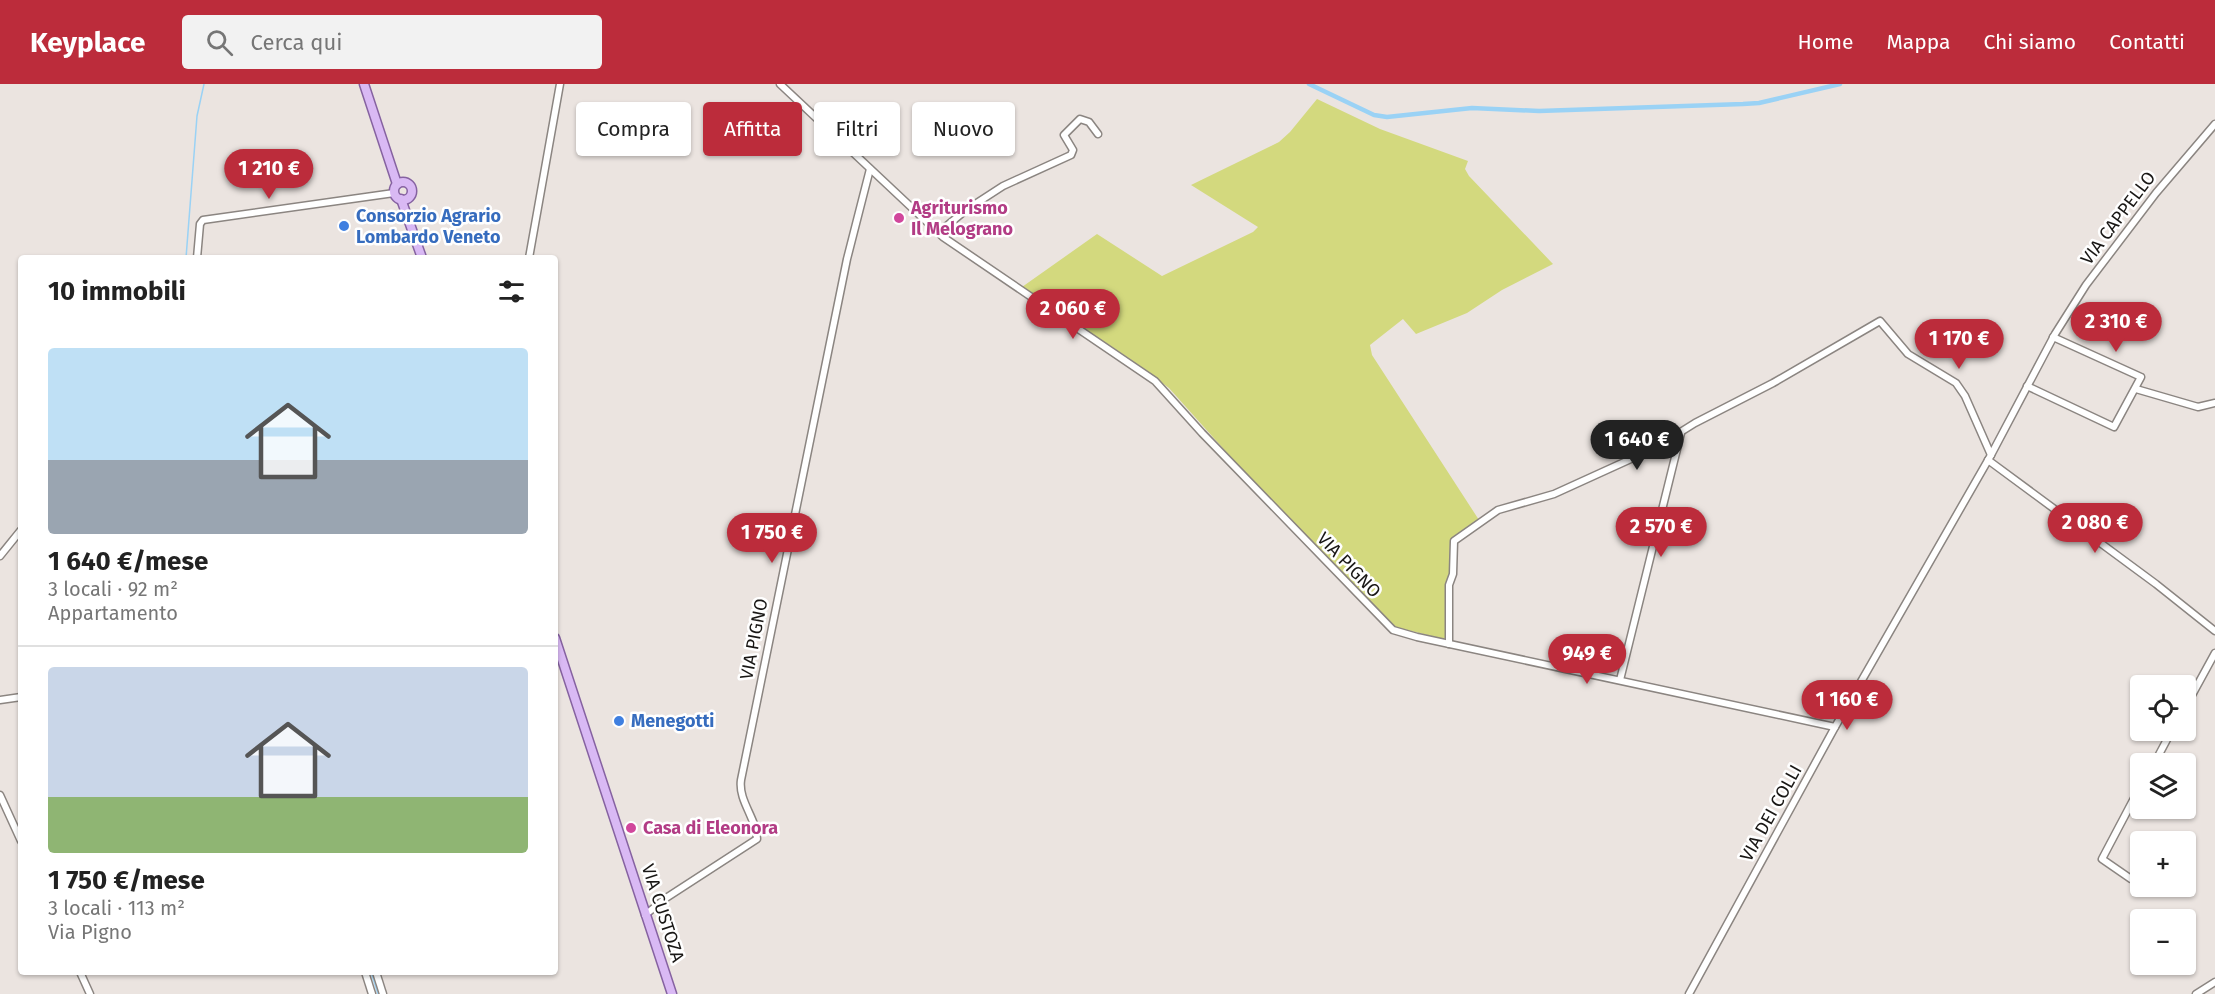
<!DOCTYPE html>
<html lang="it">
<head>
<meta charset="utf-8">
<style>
  body { margin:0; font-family:"Fira Sans",sans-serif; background:#f2f2f2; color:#222; height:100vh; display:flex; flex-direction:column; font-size:22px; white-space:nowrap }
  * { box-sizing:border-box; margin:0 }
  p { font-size:20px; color:#767676 }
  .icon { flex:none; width:33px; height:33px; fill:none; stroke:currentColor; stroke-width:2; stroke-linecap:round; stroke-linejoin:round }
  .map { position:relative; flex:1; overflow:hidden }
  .sheet { position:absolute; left:18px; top:171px; width:540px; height:720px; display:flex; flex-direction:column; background:#fff; border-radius:6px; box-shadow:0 2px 4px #0004 }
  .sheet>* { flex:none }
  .banner { position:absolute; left:576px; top:18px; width:570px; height:54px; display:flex; gap:12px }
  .fabs { position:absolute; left:2130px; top:591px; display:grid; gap:12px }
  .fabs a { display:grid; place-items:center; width:66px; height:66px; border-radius:6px; background:#fff; box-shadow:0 2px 4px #0004; font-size:30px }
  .price { position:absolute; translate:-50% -51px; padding:0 14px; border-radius:21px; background:#bc2c3b; color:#fff; font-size:20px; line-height:39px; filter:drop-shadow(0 2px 3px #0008) }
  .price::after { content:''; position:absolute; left:50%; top:36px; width:18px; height:14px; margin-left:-9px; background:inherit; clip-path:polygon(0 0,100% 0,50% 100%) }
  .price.current { background:#222; color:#fff }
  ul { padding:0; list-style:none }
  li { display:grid; align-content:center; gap:12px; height:318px; padding:0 30px }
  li+li { border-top:2px solid #e0e0e0 }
  li span { display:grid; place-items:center; height:186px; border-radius:6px; color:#555 }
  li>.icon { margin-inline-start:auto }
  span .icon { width:108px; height:108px; fill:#fffc; stroke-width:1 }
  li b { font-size:26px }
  h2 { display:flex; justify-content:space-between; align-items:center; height:72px; padding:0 30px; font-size:26px }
  .tag { padding:0 21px; border-radius:6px; background:#fff; box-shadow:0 2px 4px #0004; font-size:21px; line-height:54px }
  .tag.current { background:#bc2c3b; color:#fff }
  header { display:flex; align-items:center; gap:36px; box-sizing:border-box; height:84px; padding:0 30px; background:#bc2c3b; color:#fff }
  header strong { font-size:28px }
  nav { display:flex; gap:33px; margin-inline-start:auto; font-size:21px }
  .search { width:420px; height:54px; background:#f2f2f2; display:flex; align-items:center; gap:15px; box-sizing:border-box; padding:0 21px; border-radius:6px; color:#767676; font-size:22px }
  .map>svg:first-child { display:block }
</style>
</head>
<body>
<header>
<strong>Keyplace</strong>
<div class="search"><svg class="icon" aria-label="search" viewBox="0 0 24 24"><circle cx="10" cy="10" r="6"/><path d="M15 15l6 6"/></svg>Cerca qui</div>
<nav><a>Home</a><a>Mappa</a><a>Chi siamo</a><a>Contatti</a></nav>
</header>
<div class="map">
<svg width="2215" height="910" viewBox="0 0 2215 910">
  <rect width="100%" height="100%" fill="#ebe4e0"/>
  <path fill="#d3d97e" d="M1317 15 1380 45 1468 77 1465 85 1469 92 1553 180 1502 206 1467 229 1416 250 1403 235 1370 261 1372 271 1479 436 1452 456 1450 460 1448 551 1444 555 1395 543 1262 408 1169 304 1130 275 1022 203 1097 150 1162 192 1253 148 1258 143 1191 101 1279 58 1290 48Z"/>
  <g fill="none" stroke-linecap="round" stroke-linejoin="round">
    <g stroke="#9ad2f5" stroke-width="1.5">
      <path d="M186 174 197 32 204 0"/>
      <path d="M371 888 378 910"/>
    </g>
    <path stroke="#9ad2f5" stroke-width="4.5" d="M1309 0 1374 31 1387 33 1472 24 1539 27 1743 20 1759 19 1840 0"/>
    <defs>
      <g id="minor">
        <path d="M780 0 943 153 1155 297 1202 349 1393 546 1417 553 1835 643"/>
        <path d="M938 149 966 126 1003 102 1071 71 1073 66 1064 51 1080 35 1089 38 1098 50"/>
        <path d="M197 174 200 140 203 136 394 109"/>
        <path d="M529 174 560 0"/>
        <path d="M2027 302 2114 343 2141 293 2053 253"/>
        <path d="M2136 305 2198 323 2215 319"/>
        <path d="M1988 376 2156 500 2215 547"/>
        <path d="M0 472 21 446"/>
        <path d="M1449 560V501L1453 490 1454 457 1498 426 1554 410 1655 364 1695 339 1773 299 1880 237 1908 270 1956 299 1965 312 1991 371"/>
        <path d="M1620 596 1681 349"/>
        <path d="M0 616 21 613"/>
        <path d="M2186 622 2215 569"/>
        <path d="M2154 680 2172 646"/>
        <path d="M0 711 21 757"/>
        <path d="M2131 795 2102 775 2140 703"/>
        <path d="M645 831 666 814 757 755C757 735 738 717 741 696L847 175 870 85"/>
        <path d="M80 888 90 910"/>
        <path d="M365 888 372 910"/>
        <path d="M376 888 383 910"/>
        <path d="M1689 910 1835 643 1991 371 2055 250 2086 201 2156 109 2215 40"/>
        <path d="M2196 910 2215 898"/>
      </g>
      <g id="major">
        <path d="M364 0 397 100"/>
        <circle cx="403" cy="107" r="9"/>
        <path d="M401 115 422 174"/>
        <path d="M555 554 672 910"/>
      </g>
    </defs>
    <use href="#minor" stroke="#8b8581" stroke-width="9"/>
    <use href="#major" stroke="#8662a1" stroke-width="11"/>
    <use href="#minor" stroke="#fff" stroke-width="6"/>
    <use href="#major" stroke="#d9b9f4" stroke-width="8"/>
  </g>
  <g fill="#d1479c" stroke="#fff" stroke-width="2">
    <circle cx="899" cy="134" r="6"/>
    <circle cx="631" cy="744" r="6"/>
  </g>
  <g fill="#3f7fe0" stroke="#fff" stroke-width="2">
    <circle cx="344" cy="142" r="6"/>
    <circle cx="619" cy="637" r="6"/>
  </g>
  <g text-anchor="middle" stroke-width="5" stroke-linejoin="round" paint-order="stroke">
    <g font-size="18" font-weight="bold" fill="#b23c85" stroke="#fff" text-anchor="start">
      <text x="911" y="130">Agriturismo<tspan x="911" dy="21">Il Melograno</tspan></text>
      <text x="643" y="750">Casa di Eleonora</text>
    </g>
    <g font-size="18" font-weight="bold" fill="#366cbe" stroke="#fff" text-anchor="start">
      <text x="356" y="138">Consorzio Agrario<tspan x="356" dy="21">Lombardo Veneto</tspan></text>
      <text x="631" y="643">Menegotti</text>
    </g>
    <g font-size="18" fill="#191715" stroke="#fff">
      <text transform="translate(2118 134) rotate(-53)" y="6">VIA CAPPELLO</text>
      <text transform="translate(1349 481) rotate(46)" y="6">VIA PIGNO</text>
      <text transform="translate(754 555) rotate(-79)" y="6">VIA PIGNO</text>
      <text transform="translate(1771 729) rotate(-61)" y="6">VIA DEI COLLI</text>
      <text transform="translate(663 829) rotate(72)" y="6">VIA CUSTOZA</text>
    </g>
  </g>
</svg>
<div class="fabs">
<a><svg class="icon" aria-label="locate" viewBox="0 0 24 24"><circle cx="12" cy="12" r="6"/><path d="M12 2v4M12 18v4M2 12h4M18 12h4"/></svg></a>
<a><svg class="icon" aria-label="layers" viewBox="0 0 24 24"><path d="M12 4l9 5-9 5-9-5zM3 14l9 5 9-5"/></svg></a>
<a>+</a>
<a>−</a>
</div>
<b class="price" style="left:269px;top:116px">1 210 €</b>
<b class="price" style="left:1073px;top:256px">2 060 €</b>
<b class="price" style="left:2116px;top:269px">2 310 €</b>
<b class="price" style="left:1959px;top:286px">1 170 €</b>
<b class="price current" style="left:1637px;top:387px">1 640 €</b>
<b class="price" style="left:2095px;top:470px">2 080 €</b>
<b class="price" style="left:1661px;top:474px">2 570 €</b>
<b class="price" style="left:772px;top:480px">1 750 €</b>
<b class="price" style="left:1587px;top:601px">949 €</b>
<b class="price" style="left:1847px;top:647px">1 160 €</b>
<div class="banner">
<a class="tag">Compra</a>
<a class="tag current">Affitta</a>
<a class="tag">Filtri</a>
<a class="tag">Nuovo</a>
</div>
<section class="sheet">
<h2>10 immobili<svg class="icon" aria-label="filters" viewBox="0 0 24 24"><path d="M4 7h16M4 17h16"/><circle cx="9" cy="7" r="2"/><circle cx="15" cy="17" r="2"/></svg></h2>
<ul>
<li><span style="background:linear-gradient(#bfe0f5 60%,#9aa5b1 0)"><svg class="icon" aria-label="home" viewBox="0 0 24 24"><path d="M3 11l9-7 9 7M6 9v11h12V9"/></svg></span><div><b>1 640 €/mese</b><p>3 locali · 92 m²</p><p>Appartamento</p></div></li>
<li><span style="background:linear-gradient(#c9d6e8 70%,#8fb573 0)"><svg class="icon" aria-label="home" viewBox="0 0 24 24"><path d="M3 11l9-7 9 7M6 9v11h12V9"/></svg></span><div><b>1 750 €/mese</b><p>3 locali · 113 m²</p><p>Via Pigno</p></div></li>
</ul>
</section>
</div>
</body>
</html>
